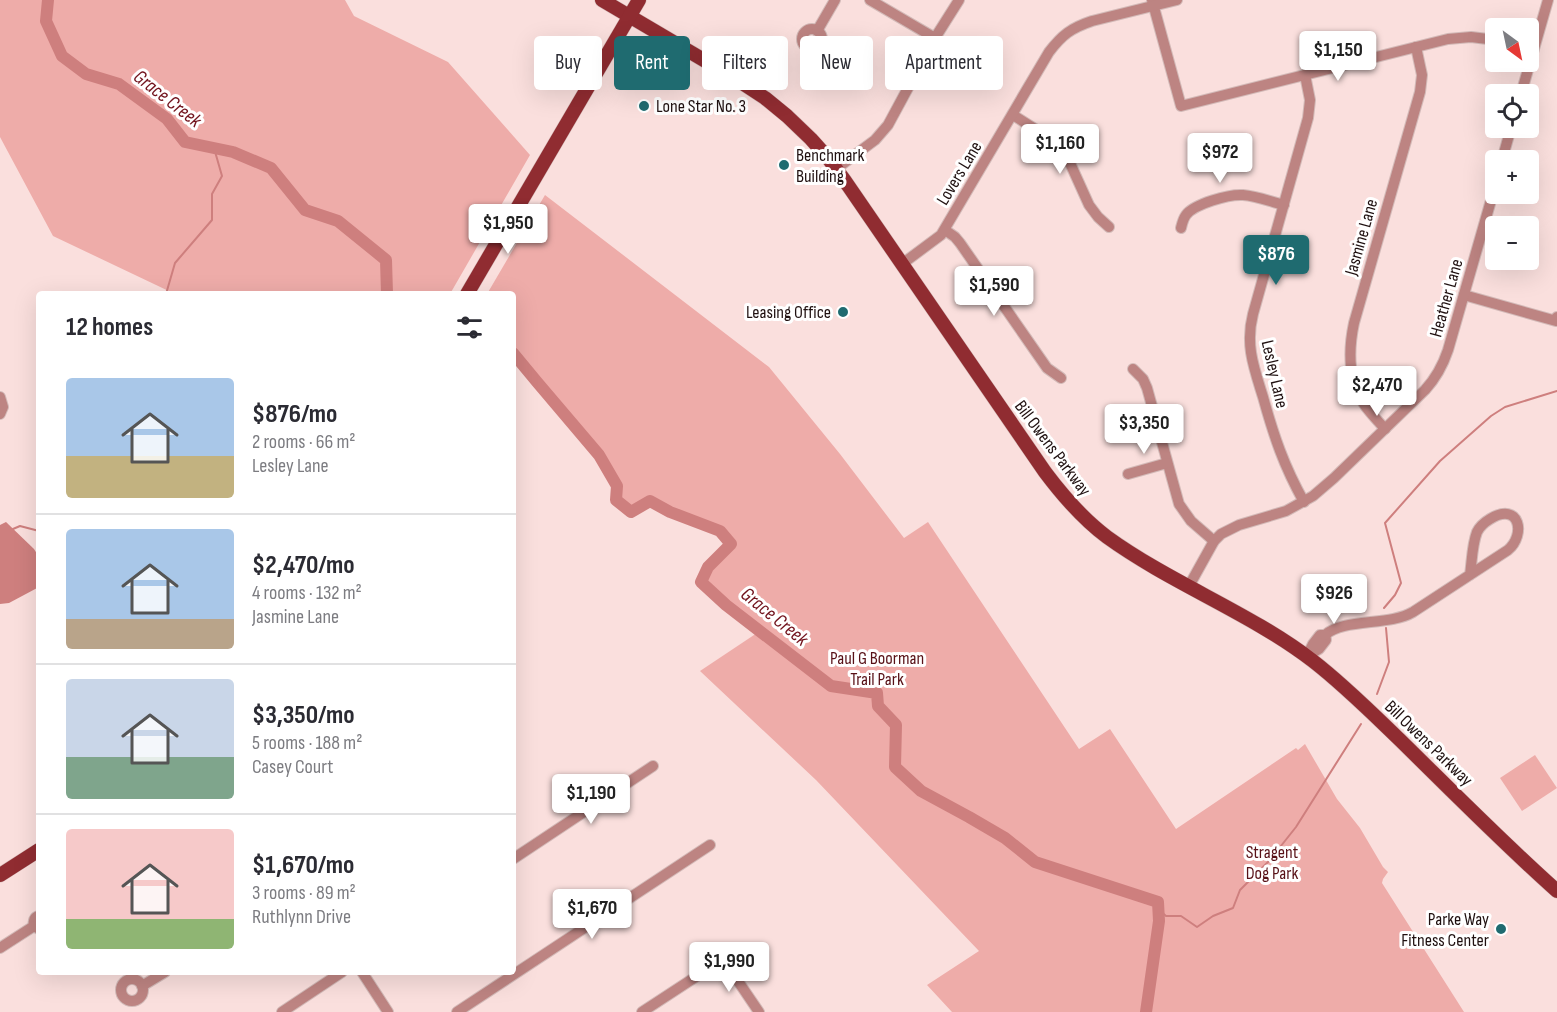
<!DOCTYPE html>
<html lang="en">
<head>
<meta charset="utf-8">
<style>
  body { margin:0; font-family:"Sofia Sans Condensed",sans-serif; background:#f2f2f3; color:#2b2b33; height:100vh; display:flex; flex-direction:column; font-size:22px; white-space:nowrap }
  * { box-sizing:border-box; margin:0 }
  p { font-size:20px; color:#7c7c81 }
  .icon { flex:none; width:33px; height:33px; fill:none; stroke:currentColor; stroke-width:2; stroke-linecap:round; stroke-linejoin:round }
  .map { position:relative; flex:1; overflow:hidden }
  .drawer { position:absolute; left:36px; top:291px; width:480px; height:684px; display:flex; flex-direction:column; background:#fff; border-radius:6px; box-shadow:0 6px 24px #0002 }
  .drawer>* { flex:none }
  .guide { position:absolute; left:534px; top:36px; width:570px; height:54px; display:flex; gap:12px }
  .needle { width:39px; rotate:147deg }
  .controls { position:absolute; left:1485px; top:18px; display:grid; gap:12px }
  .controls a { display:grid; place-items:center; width:54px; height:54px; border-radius:6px; background:#fff; box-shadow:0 6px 24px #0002; font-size:30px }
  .price { position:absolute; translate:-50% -51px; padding:0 14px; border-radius:6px; background:#fff; color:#222; font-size:20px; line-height:39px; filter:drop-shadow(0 2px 3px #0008) }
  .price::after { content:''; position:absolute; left:50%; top:36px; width:18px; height:14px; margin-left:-9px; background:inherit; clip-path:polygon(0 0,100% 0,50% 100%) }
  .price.active { background:#1f6b70; color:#fff }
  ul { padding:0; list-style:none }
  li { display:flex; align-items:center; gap:18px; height:150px; padding:0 30px }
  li+li { border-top:2px solid #e1e1e2 }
  li span { display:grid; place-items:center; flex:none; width:168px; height:120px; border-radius:6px; color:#555 }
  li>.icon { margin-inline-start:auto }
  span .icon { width:72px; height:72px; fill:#fffc; stroke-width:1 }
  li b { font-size:26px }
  h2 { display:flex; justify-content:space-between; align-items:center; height:72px; padding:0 30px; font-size:26px }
  .tag { padding:0 21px; border-radius:6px; background:#fff; box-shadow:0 6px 24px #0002; font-size:21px; line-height:54px }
  .tag.active { background:#1f6b70; color:#fff }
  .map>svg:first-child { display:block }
</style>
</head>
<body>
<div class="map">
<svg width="1557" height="1012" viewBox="0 0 1557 1012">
  <rect width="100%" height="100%" fill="#fadfdd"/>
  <g fill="#eeaca9">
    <path d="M0 0H345L354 16 448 62 530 155 450 294H175L53 236 0 137Z"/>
    <path d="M545 195 769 367 840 454 904 538 928 522 1079 749 1110 729 1176 829 1296 748 1298 750 1305 744 1337 799 1360 828 1383 867 1388 872 1383 879 1382 883 1464 1012H952L927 985 979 951 816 780 700 671 760 631 726 605 701 582 708 567 731 544 720 531 670 512 650 501 631 512 616 500 617 486 599 455 537 382 513 353V294H487Z"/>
    <path d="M1535 755 1557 788 1522 811 1500 778Z"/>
  </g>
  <path fill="#ce7f7e" d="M6 522 34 549 39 557V587L9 603 0 604V525Z"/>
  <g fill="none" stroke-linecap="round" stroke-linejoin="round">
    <g stroke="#ce7f7e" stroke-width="2">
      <path d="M166 294 175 263 212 220V194L222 176 214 148"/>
      <path d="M13 529 20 526 39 531"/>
      <path d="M1384 608 1395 595 1401 583 1385 523 1440 461 1491 416 1505 407 1557 391"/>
      <path d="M1377 694 1389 662 1386 628"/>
      <path d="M1159 910 1166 916H1181L1197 927 1213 916 1233 908 1240 890 1269 861 1296 827 1361 724"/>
    </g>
    <g stroke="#ce7f7e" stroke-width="12">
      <path d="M48 0 46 21 62 56 86 74 119 84 167 119 185 142 233 152 271 168 305 210 338 221 386 260 387 294"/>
      <path d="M513 353 537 382 599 455 617 486 616 500 631 512 650 501 670 512 720 531 731 544 708 567 701 582 726 605 831 686 877 693 878 706 896 725 895 767 921 791 969 817 1005 838 1035 862 1158 902 1159 921 1146 1012"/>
    </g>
    <defs>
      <g id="minor">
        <path d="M870 0 935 38"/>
        <path d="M1152 0 1181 106 1448 39 1471 37 1496 40"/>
        <circle cx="812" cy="39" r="10"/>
        <path d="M817 31 835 0"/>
        <path d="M1521 94 1548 0"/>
        <path d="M1013 115 1057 143 1070 163 1089 205 1098 217 1109 227"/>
        <path d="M1502 160 1511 128"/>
        <path d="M836 169 875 140 888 125 935 38 959 0"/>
        <path d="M1181 228C1182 224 1183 219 1186 215 1194 204 1229 194 1243 195 1257 196 1271 202 1284 205"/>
        <path d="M945 230 955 237 960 243 1047 368 1061 378"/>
        <path d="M902 264 941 235 1049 52C1062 35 1071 28 1092 21L1177 0"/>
        <path d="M1464 295 1556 321 1557 317"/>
        <path d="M1133 369 1143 379 1147 388 1179 504 1191 521 1214 541"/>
        <path d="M0 397 3 407 0 414"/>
        <path d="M1385 429C1379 422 1372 415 1366 407 1348 384 1348 351 1354 323L1420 92 1422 75 1416 47"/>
        <path d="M1128 474 1167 463"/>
        <path d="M1304 502C1284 466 1274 437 1263 397 1254 368 1245 345 1253 314L1308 118 1310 100 1305 75"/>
        <path d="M1189 586 1214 541 1221 534 1239 525 1286 511 1313 496 1334 478 1425 390C1436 378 1443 365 1448 350L1496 183"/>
        <path d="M1320 635H1325L1326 640 1319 649 1307 656 1313 644Z"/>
        <path d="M1325 635C1343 618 1390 626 1413 612L1508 550C1526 535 1520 501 1490 519 1485 522 1480 526 1477 532 1472 545 1472 561 1470 575"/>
        <path d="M513 859 653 766"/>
        <path d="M39 929 34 926C33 921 34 917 39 916"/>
        <path d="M0 948 34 926"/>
        <path d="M362 972 388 1012"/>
        <circle cx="132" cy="990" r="11"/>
        <path d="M142 986 165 972"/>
        <path d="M282 1012 342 972"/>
        <path d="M457 1012 710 845"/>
        <path d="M642 1012 723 959 759 1012"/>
      </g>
      <g id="major">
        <path d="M602 0 736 79 765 98 787 116 811 139 828 158 845 181 1045 472C1063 496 1083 519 1107 537 1172 584 1249 612 1313 661 1344 685 1372 713 1400 740 1452 791 1503 843 1557 891"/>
        <path d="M467 294 639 0"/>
        <path d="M0 875 39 850"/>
      </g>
    </defs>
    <use href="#minor" stroke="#d3bab8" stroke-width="12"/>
    <use href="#major" stroke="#d3bab8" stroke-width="15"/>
    <use href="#minor" stroke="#bd8482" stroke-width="10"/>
    <use href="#major" stroke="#902c31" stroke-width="14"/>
  </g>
  <g fill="#1f6b70" stroke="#fff" stroke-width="2">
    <circle cx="644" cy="106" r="6"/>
    <circle cx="784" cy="165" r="6"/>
    <circle cx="843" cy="312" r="6"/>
    <circle cx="1501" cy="929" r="6"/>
  </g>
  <g text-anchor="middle" stroke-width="6" stroke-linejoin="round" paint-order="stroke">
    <g font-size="18" fill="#1f1010" stroke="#fff" text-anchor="start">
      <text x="656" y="112">Lone Star No. 3</text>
      <text x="796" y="161">Benchmark<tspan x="796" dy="21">Building</tspan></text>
      <text x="831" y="318" text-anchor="end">Leasing Office</text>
      <text x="1489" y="925" text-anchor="end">Parke Way<tspan x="1489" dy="21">Fitness Center</tspan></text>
    </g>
    <g font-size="18" fill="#1f1010" stroke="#fff">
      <text transform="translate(959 173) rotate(-59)" y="6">Lovers Lane</text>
      <text transform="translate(1361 237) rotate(-74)" y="6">Jasmine Lane</text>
      <text transform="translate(1446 298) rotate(-74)" y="6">Heather Lane</text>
      <text transform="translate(1275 374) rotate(77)" y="6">Lesley Lane</text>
      <text transform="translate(1053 448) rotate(53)" y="6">Bill Owens Parkway</text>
      <text transform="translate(1429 743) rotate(44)" y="6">Bill Owens Parkway</text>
    </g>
    <g font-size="18" fill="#581117" stroke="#fff">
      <text x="877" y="664">Paul G Boorman<tspan x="877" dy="21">Trail Park</tspan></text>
      <text x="1272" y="858">Stragent<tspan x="1272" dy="21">Dog Park</tspan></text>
    </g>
    <g font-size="20" font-style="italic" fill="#72131d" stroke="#fff">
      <text transform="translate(168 98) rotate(38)" y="7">Grace Creek</text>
      <text transform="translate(775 616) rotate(39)" y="7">Grace Creek</text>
    </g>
  </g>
</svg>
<div class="controls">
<a><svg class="needle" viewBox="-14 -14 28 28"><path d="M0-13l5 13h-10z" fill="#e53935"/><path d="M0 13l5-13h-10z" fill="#7c7c81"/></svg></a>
<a><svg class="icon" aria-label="locate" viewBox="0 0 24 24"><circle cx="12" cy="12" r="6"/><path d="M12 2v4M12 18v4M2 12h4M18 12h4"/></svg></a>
<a>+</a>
<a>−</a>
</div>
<b class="price" style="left:1338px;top:82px">$1,150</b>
<b class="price" style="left:1060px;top:175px">$1,160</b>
<b class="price" style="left:1220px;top:184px">$972</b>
<b class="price" style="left:508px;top:255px">$1,950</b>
<b class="price active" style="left:1276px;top:286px">$876</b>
<b class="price" style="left:994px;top:317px">$1,590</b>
<b class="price" style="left:1377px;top:417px">$2,470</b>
<b class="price" style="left:1144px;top:455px">$3,350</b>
<b class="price" style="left:1334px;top:625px">$926</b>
<b class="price" style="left:591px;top:825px">$1,190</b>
<b class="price" style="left:592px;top:940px">$1,670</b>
<b class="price" style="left:729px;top:993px">$1,990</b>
<div class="guide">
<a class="tag">Buy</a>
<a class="tag active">Rent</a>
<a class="tag">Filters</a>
<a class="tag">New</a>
<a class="tag">Apartment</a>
</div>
<section class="drawer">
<h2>12 homes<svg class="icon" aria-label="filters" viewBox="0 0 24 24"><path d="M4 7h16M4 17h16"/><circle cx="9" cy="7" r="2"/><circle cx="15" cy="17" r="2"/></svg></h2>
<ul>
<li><span style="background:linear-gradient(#a9c7e8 65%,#c2b280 0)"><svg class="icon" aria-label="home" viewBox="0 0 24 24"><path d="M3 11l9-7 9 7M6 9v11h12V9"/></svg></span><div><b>$876/mo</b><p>2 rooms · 66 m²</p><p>Lesley Lane</p></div></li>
<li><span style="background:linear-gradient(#a9c7e8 75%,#b9a48a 0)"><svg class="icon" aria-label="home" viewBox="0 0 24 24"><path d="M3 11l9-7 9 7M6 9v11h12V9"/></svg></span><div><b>$2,470/mo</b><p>4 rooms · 132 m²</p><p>Jasmine Lane</p></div></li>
<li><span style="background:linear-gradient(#c9d6e8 65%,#7fa58c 0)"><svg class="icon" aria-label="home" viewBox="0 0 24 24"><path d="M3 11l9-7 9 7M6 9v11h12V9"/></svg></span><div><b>$3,350/mo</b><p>5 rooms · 188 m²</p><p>Casey Court</p></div></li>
<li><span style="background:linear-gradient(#f6c9c9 75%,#8fb573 0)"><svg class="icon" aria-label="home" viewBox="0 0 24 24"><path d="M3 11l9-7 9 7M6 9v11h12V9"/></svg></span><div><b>$1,670/mo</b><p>3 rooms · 89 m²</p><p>Ruthlynn Drive</p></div></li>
</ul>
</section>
</div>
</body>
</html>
